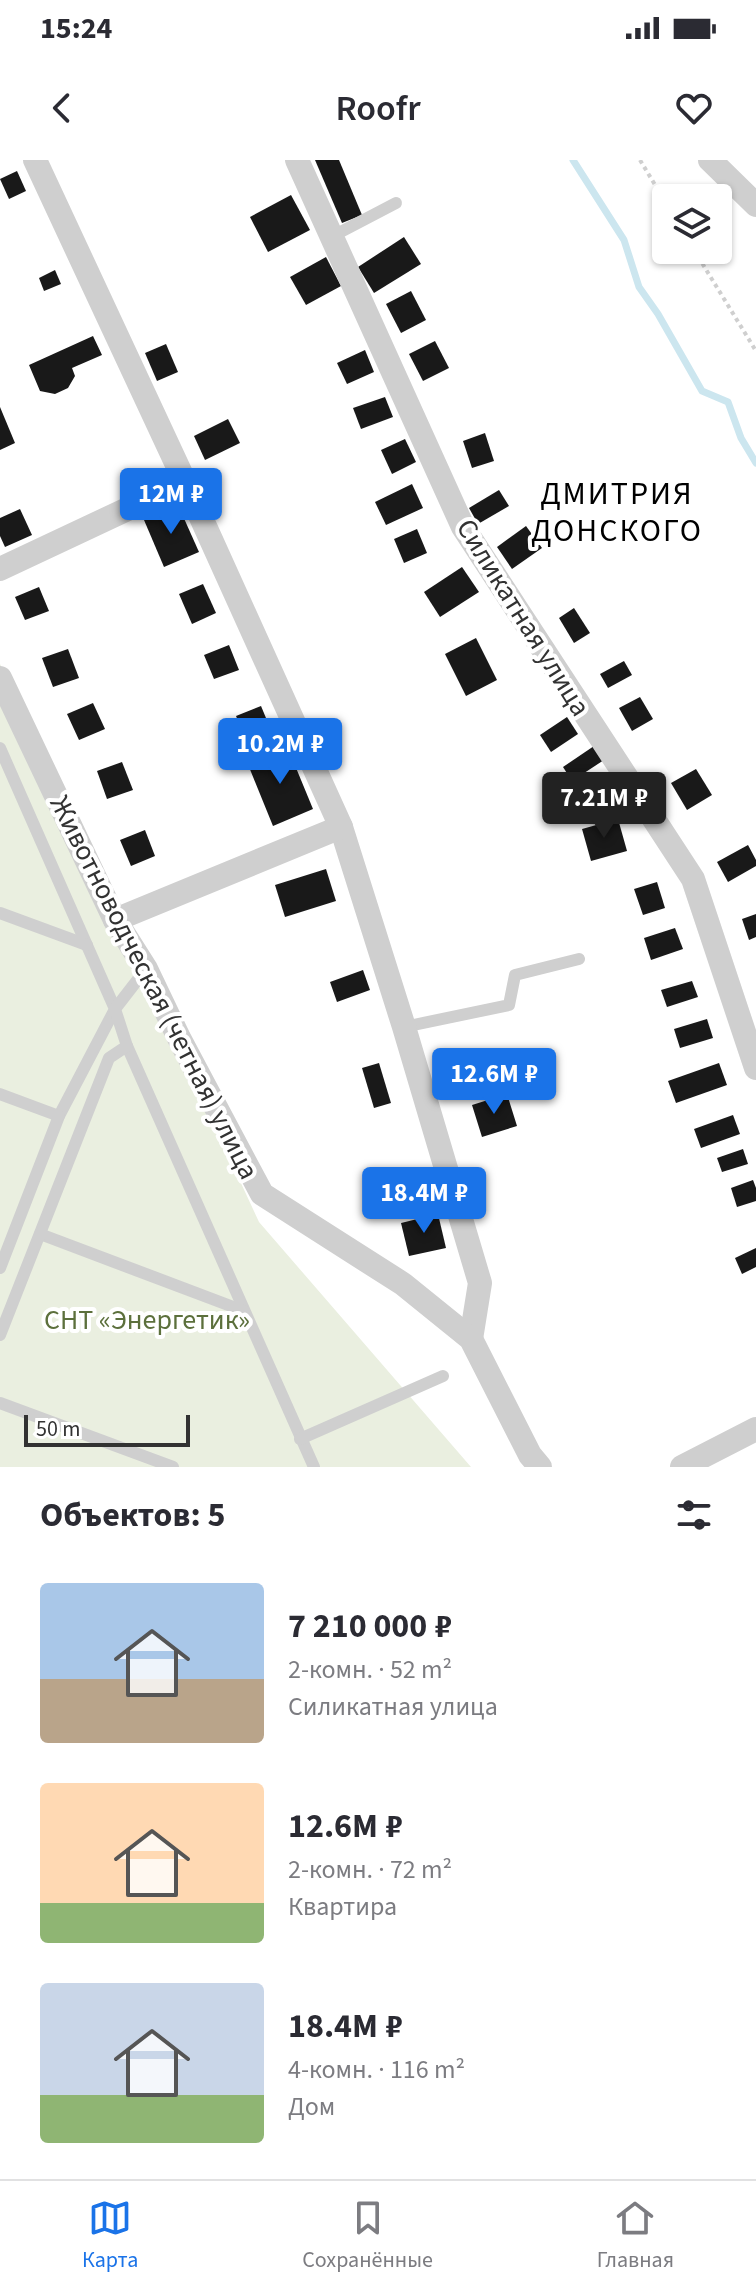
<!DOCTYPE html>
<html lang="ru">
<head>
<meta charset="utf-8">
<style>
  body { margin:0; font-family:"Source Sans 3",sans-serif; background:#f2f2f3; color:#2b2b33; height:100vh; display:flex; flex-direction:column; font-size:30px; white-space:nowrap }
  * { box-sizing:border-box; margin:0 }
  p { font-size:26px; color:#7c7c81 }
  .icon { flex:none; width:44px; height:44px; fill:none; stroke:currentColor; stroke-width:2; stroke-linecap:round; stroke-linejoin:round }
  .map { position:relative; height:1307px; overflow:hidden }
  .drawer { display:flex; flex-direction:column; background:#fff; flex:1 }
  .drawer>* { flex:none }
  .fabs { position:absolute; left:652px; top:24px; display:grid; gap:16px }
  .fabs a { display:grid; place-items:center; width:80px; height:80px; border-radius:8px; background:#fff; box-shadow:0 2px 6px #0004; font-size:40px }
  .scale { position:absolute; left:24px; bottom:20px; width:166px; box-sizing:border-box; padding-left:8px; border:4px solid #323232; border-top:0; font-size:22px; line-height:28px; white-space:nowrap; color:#323232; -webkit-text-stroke:6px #fff; paint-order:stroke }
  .price { position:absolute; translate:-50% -68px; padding:0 18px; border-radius:8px; background:#1a73e8; color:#fff; font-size:26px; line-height:52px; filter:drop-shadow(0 2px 4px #0008) }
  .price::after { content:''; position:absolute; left:50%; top:48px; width:24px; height:18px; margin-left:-12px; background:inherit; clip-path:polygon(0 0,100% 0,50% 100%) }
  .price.selected { background:#222; color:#fff }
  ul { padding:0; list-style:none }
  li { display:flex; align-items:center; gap:24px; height:200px; padding:0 40px }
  li span { display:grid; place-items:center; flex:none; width:224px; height:160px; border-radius:8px; color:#555 }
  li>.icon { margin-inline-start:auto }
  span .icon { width:96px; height:96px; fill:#fffc; stroke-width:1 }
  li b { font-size:34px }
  h2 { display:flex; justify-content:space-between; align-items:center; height:96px; padding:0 40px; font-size:34px }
  .status { display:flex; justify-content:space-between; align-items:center; height:56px; padding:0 40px; background:#fff; direction:ltr }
  .status svg { height:22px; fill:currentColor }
  header { display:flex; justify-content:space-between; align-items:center; height:104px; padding:0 40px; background:#fff; font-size:36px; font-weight:600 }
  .tabs { display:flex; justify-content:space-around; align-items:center; height:112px; border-top:2px solid #e1e1e2; background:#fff; font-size:22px; color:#7c7c81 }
  .tabs a { display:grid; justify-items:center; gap:4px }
  .tabs .selected { color:#1a73e8 }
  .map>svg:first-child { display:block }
</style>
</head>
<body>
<div class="status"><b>15:24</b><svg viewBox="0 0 49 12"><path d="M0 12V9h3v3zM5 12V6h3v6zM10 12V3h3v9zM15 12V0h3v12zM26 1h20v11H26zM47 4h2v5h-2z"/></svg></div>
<header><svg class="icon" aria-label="back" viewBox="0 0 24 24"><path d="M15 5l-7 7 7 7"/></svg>Roofr<svg class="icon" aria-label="heart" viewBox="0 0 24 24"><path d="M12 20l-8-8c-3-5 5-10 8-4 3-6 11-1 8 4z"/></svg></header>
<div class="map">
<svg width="756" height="1307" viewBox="0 0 756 1307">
  <rect width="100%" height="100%" fill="#fff"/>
  <path fill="#eaefe0" d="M0 504 259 1062 471 1307H0Z"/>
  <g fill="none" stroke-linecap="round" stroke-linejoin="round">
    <path stroke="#cce6ef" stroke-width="7" d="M573 0 624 80 639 127 658 154 702 231 728 242 741 278 756 303"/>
  </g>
  <g fill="#191919">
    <path d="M315 0H339L362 55 342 63Z"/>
    <path d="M17 11 26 31 9 39 0 19Z"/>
    <path d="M291 35 310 70 268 92 250 57Z"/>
    <path d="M404 77 421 104 374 133 358 107Z"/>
    <path d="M326 97 341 126 306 145 290 117Z"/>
    <path d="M55 110 61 124 44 131 39 118Z"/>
    <path d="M411 131 426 160 401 173 386 144Z"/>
    <path d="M93 176 102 195 72 208 75 216 68 228 55 234 40 231 29 205Z"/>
    <path d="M435 181 449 208 423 221 409 194Z"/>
    <path d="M166 184 178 212 157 221 145 193Z"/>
    <path d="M365 190 374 212 347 224 337 203Z"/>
    <path d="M385 237 393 257 361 269 353 248Z"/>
    <path d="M0 247 15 283 0 290Z"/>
    <path d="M228 259 240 283 205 300 194 276Z"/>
    <path d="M485 273 494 301 472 308 463 281Z"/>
    <path d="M405 279 416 302 392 314 381 290Z"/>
    <path d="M412 324 423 348 386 365 375 342Z"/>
    <path d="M499 330 509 346 478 364 469 348Z"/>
    <path d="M178 345 199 392 164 407 144 360Z"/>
    <path d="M20 349 32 375 5 387 0 376V358Z"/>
    <path d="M526 366 542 388 512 409 497 387Z"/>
    <path d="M417 369 427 393 404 403 394 379Z"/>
    <path d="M462 407 479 432 440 457 424 432Z"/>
    <path d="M203 424 216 453 192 464 179 434Z"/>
    <path d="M39 427 49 451 25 460 15 437Z"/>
    <path d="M574 448 590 473 574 483 559 458Z"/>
    <path d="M476 478 497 520 466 536 445 494Z"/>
    <path d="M229 485 239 510 214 519 204 495Z"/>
    <path d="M68 489 79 518 53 527 42 498Z"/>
    <path d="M624 501 632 515 608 528 600 514Z"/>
    <path d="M640 537 653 559 632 571 619 548Z"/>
    <path d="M93 543 105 569 79 580 67 554Z"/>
    <path d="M261 546 276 582 251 592 236 556Z"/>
    <path d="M567 557 578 574 551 592 540 575Z"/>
    <path d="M287 586 313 649 273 666 247 602Z"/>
    <path d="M594 586 604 600 572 621 563 607Z"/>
    <path d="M122 602 133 630 107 639 97 611Z"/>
    <path d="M696 609 712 635 687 650 671 623Z"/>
    <path d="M618 659 627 691 591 701 582 669Z"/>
    <path d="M145 670 155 696 131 706 120 680Z"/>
    <path d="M748 685 756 700V706L728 722 717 702Z"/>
    <path d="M326 709 336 741 285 757 275 725Z"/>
    <path d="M657 722 665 748 643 755 634 729Z"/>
    <path d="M756 754V777L749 780 742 759Z"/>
    <path d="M675 768 683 789 651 800 644 778Z"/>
    <path d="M363 810 370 830 337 842 330 822Z"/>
    <path d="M692 821 698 837 667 847 661 830Z"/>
    <path d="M707 859 713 878 680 888 674 869Z"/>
    <path d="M379 903 391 943 374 948 362 908Z"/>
    <path d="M719 903 727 925 676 943 668 921Z"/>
    <path d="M507 934 517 966 482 977 472 945Z"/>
    <path d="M733 955 740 974 701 988 694 969Z"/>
    <path d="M743 989 748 1004 722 1012 717 998Z"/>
    <path d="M753 1020 756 1028V1041L737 1047 731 1028Z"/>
    <path d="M438 1054 446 1088 409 1096 401 1063Z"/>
    <path d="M756 1088V1107L742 1114 735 1098Z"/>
  </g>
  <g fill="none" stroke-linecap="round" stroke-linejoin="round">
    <g stroke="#cfcfcf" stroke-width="4" stroke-dasharray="4 4" stroke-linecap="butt">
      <path d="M640 0 666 43"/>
      <path d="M694 90 756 191"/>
    </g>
    <g stroke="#cfcfcf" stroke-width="12">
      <path d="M331 77 396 43"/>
      <path d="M0 588 115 849 59 956 0 1108"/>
      <path d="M0 753 87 785"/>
      <path d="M404 867 509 845 515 815 579 799"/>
      <path d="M127 886 314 1307"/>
      <path d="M0 934 59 956"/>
      <path d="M40 1074 244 1151"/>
      <path d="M0 1175 109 898 127 886 115 849 146 809"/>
      <path d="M0 1243 173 1307"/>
      <path d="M300 1279 443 1216"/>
    </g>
    <g stroke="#cfcfcf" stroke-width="24">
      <path d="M35 0 185 322 341 667 404 867 480 1123 471 1179"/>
      <path d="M297 0 463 367 693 719 756 908"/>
      <path d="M710 0 756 45"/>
      <path d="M0 409 185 322"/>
      <path d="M0 518 115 760 146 809 179 878 262 1034 403 1124 471 1179 530 1295 540 1307"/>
      <path d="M115 760 341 667"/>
      <path d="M682 1307 756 1269"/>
    </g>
  </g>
  <g text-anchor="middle" stroke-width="8" stroke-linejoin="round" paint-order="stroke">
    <g font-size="28" fill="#323232" stroke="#fff">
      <text transform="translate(524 457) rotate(58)" y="10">Силикатная улица</text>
      <text transform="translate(155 827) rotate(63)" y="10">Животноводческая (четная) улица</text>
    </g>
    <g font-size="28" fill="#5c703c" stroke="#fff">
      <text x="147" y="1169">СНТ «Энергетик»</text>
    </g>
    <g font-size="32" letter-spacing="2" fill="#000" stroke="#fff">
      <text x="617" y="344">ДМИТРИЯ<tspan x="617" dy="37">ДОНСКОГО</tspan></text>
    </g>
  </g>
</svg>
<div class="fabs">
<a><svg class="icon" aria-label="layers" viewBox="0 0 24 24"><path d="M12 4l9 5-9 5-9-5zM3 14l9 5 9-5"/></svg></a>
</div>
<div class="scale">50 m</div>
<b class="price" style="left:171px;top:376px">12M ₽</b>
<b class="price" style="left:280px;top:626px">10.2M ₽</b>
<b class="price selected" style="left:604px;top:680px">7.21M ₽</b>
<b class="price" style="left:494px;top:956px">12.6M ₽</b>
<b class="price" style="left:424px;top:1075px">18.4M ₽</b>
</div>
<section class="drawer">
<h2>Объектов: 5<svg class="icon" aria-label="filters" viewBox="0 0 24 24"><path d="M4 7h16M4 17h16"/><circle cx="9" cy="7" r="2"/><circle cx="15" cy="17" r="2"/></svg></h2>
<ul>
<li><span style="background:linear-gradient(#a9c7e8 60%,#b9a48a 0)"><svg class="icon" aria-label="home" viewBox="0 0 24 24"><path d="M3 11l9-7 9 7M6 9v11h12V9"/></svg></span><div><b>7 210 000 ₽</b><p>2-комн. · 52 m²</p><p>Силикатная улица</p></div></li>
<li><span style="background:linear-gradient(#ffd9b3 75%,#8fb573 0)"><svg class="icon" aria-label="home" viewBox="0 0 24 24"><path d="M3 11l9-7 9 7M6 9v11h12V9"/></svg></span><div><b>12.6M ₽</b><p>2-комн. · 72 m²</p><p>Квартира</p></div></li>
<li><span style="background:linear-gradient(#c9d6e8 70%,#8fb573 0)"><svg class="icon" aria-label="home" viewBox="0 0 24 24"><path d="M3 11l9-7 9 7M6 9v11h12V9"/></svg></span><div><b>18.4M ₽</b><p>4-комн. · 116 m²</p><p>Дом</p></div></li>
</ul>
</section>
<nav class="tabs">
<a class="selected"><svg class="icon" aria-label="map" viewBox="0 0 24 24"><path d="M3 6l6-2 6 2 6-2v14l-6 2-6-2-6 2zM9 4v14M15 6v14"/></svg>Карта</a>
<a><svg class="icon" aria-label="saved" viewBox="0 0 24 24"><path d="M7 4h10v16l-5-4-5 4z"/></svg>Сохранённые</a>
<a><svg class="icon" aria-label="home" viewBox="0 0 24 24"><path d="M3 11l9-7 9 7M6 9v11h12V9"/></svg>Главная</a>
</nav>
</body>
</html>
